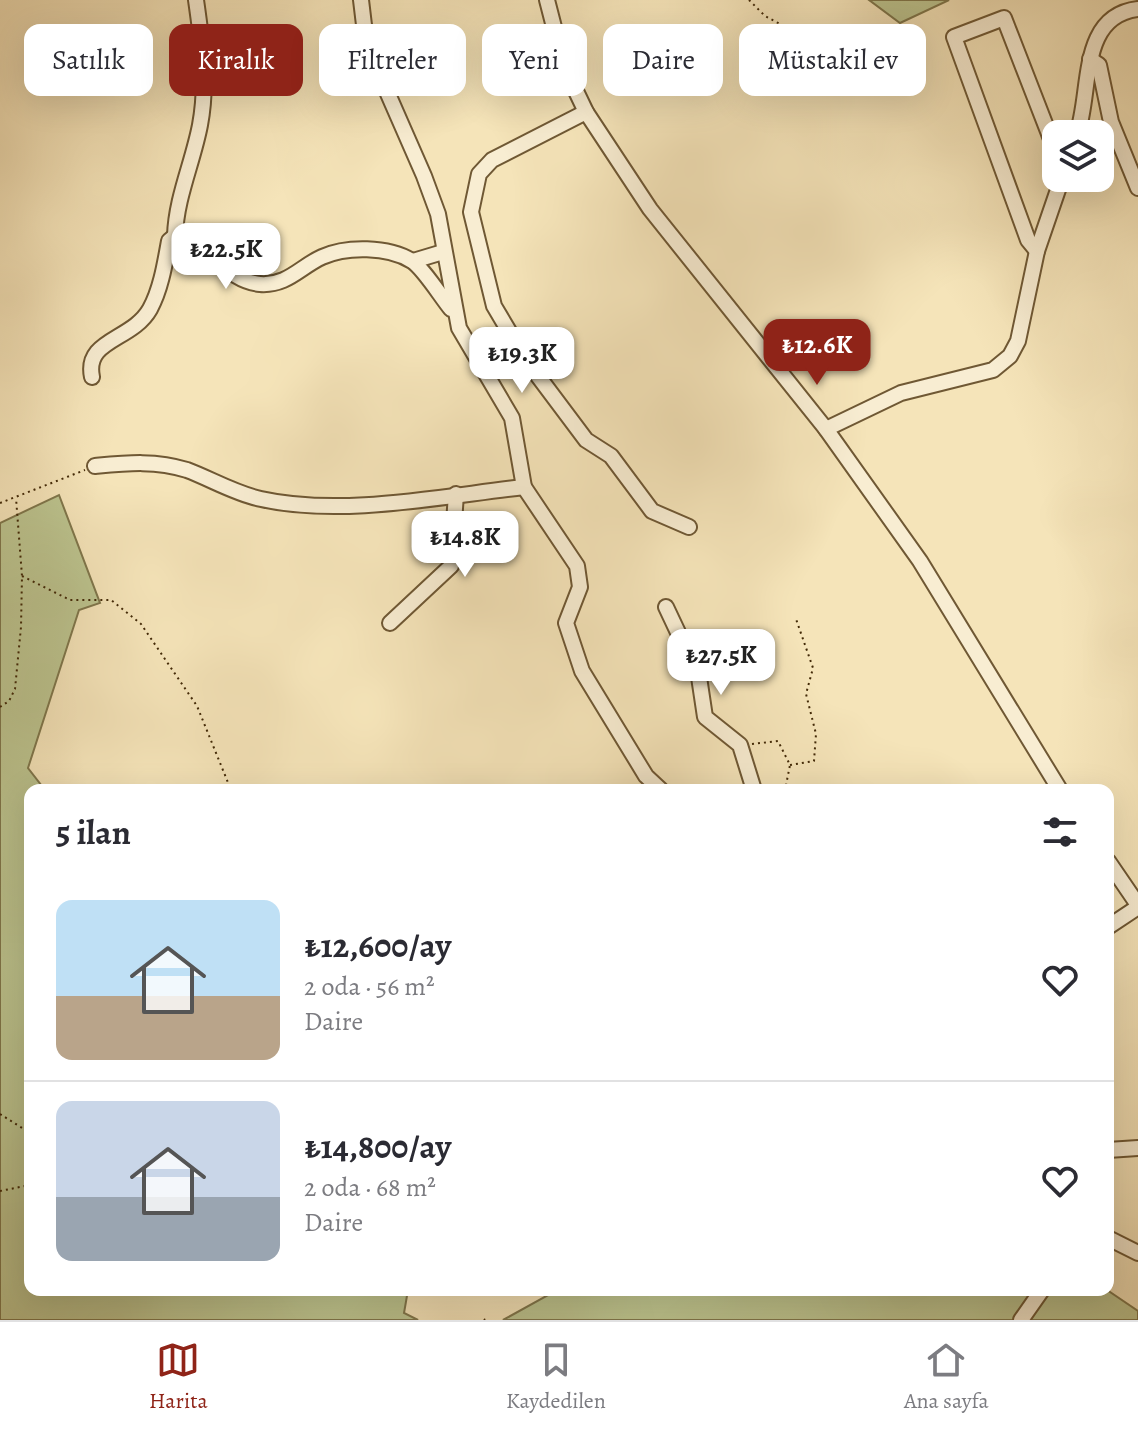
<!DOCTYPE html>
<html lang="tr">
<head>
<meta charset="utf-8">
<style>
  body { margin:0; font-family:Alegreya,serif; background:#f7f7f7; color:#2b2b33; height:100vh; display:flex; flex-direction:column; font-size:30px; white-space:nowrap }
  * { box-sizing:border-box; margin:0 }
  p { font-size:26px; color:#7c7c81 }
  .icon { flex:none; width:44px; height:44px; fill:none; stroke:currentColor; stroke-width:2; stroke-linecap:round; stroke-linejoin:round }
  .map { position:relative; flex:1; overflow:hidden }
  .panel { position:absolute; left:24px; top:784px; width:1090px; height:512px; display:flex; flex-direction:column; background:#fff; border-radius:16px; box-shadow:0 8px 32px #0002 }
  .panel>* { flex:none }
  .banner { position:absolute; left:24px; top:24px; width:1090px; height:72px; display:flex; gap:16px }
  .buttons { position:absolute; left:1042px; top:120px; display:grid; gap:16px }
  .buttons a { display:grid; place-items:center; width:72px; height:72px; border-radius:16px; background:#fff; box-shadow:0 8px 32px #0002; font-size:40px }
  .price { position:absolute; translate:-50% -68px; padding:0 18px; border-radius:16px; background:#fff; color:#222; font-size:26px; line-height:52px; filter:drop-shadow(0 2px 4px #0008) }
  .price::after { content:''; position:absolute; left:50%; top:48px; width:24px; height:18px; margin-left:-12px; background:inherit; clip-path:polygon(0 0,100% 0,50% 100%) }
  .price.on { background:#8f2418; color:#fff }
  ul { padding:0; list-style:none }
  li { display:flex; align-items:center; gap:24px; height:200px; padding:0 32px }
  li+li { border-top:2px solid #e1e1e2 }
  li span { display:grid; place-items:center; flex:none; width:224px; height:160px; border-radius:16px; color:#555 }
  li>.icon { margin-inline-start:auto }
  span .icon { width:96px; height:96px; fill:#fffc; stroke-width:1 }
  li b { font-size:34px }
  h2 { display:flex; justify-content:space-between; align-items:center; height:96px; padding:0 32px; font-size:34px }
  .tag { padding:0 28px; border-radius:16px; background:#fff; box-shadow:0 8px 32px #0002; font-size:28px; line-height:72px }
  .tag.on { background:#8f2418; color:#fff }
  .dock { display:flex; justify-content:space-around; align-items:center; height:112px; border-top:2px solid #e1e1e2; background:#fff; font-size:22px; color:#7c7c81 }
  .dock a { display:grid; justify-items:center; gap:4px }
  .dock .on { color:#8f2418 }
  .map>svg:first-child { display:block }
</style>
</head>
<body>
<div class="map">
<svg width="1138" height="1320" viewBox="0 0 1138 1320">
  <rect width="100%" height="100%" fill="#f5e4b9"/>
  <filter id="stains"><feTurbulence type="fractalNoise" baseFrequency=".0025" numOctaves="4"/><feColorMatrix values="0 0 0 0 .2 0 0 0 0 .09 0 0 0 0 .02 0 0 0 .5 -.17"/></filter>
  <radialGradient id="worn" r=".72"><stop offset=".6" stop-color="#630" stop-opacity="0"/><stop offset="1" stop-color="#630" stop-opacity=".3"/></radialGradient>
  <g fill="#bcc48f" stroke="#7f764b" stroke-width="2">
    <path d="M869 0H949L900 23Z"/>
    <path d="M59 495 100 603 79 610 28 768 45 790H30V1290H408L404 1313 418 1320H0V523Z"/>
    <path d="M552 1290H1107L1138 1311V1320H503L552 1293Z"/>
  </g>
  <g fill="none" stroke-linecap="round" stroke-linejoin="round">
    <defs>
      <g id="minor">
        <path d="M361 0 364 25 378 71 424 176 438 214 459 328 512 418 524 487 577 566 580 587 566 623 582 671 646 776 661 790"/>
        <path d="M547 0 564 66 586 112 650 209 826 429 920 561 1060 790"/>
        <path d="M1090 59 1099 65 1111 122 1138 188"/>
        <path d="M586 112 492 160 479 174 471 212 494 306 526 360 586 440 611 456 652 511 689 527"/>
        <path d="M1077 134C1092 92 1078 16 1138 9"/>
        <path d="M175 236C176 198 193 162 200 125 208 83 202 42 196 0"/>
        <path d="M1037 251 1028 240 954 37 1004 18 1056 152"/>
        <path d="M413 261 443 252"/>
        <path d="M92 377C84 339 132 341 150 309 161 289 165 263 169 241L175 236C206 242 226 281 260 284 287 286 300 267 322 257 346 246 388 246 412 261 424 269 441 297 451 309"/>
        <path d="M826 429 901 393 993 370 1010 356 1018 341 1037 251 1062 178"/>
        <path d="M95 466C127 463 156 460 187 470 211 479 236 494 261 499 342 517 443 496 524 487"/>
        <path d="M666 607 699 677 705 717 740 745 754 790"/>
        <path d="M390 623 451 566 456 494"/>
        <path d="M1108 861 1138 905"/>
        <path d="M1108 927 1138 907"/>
        <path d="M1108 1150 1138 1148"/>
        <path d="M1108 1238 1138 1253"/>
        <path d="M1021 1320 1042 1290"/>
      </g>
    </defs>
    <use href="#minor" stroke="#6f5834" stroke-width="18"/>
    <g stroke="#422907" stroke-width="2" stroke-dasharray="2 4" stroke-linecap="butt">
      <path d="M749 0 765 16 795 32"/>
      <path d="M0 503 85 470"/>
      <path d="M22 576 70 600H111L141 624 197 706 231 790"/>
      <path d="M0 707 9 701 15 689 21 627 22 576 16 498"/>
      <path d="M752 744 778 741 790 765 785 790"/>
      <path d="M790 765 814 761 816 734 806 694 813 668 796 619"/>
      <path d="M0 1114 30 1133"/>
      <path d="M0 1191 30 1185"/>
      <path d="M484 1319 485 1320"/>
    </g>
    <use href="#minor" stroke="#f8edd2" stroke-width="14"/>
  </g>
  <rect width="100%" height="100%" filter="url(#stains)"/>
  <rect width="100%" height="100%" fill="url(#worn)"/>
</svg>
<div class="buttons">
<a><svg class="icon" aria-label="layers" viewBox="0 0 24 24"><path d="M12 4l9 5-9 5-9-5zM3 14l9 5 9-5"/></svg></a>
</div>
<b class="price" style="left:226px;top:291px">₺22.5K</b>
<b class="price on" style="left:817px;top:387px">₺12.6K</b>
<b class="price" style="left:522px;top:395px">₺19.3K</b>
<b class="price" style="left:465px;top:579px">₺14.8K</b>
<b class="price" style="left:721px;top:697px">₺27.5K</b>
<div class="banner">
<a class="tag">Satılık</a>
<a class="tag on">Kiralık</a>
<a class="tag">Filtreler</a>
<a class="tag">Yeni</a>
<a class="tag">Daire</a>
<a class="tag">Müstakil ev</a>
</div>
<section class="panel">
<h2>5 ilan<svg class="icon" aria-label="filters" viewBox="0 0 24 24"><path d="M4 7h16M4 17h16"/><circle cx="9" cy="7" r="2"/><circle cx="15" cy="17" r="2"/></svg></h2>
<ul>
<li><span style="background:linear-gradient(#bfe0f5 60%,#b9a48a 0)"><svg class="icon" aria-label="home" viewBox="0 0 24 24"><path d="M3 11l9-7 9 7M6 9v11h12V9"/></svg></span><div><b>₺12,600/ay</b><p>2 oda · 56 m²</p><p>Daire</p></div><svg class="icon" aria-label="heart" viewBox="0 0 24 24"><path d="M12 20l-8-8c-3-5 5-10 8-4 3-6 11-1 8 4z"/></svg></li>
<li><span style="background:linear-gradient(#c9d6e8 60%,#9aa5b1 0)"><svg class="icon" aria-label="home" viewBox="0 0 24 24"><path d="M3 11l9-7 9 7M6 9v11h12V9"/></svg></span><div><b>₺14,800/ay</b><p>2 oda · 68 m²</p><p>Daire</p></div><svg class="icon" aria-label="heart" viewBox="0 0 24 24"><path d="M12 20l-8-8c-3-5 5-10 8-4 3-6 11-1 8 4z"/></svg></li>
</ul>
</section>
</div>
<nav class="dock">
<a class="on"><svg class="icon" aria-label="map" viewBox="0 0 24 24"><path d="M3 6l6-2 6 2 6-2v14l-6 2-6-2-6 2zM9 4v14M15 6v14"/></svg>Harita</a>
<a><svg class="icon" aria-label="saved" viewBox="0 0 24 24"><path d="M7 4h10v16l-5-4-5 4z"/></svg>Kaydedilen</a>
<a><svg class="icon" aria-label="home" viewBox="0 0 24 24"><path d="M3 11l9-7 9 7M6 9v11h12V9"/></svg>Ana sayfa</a>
</nav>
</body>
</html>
